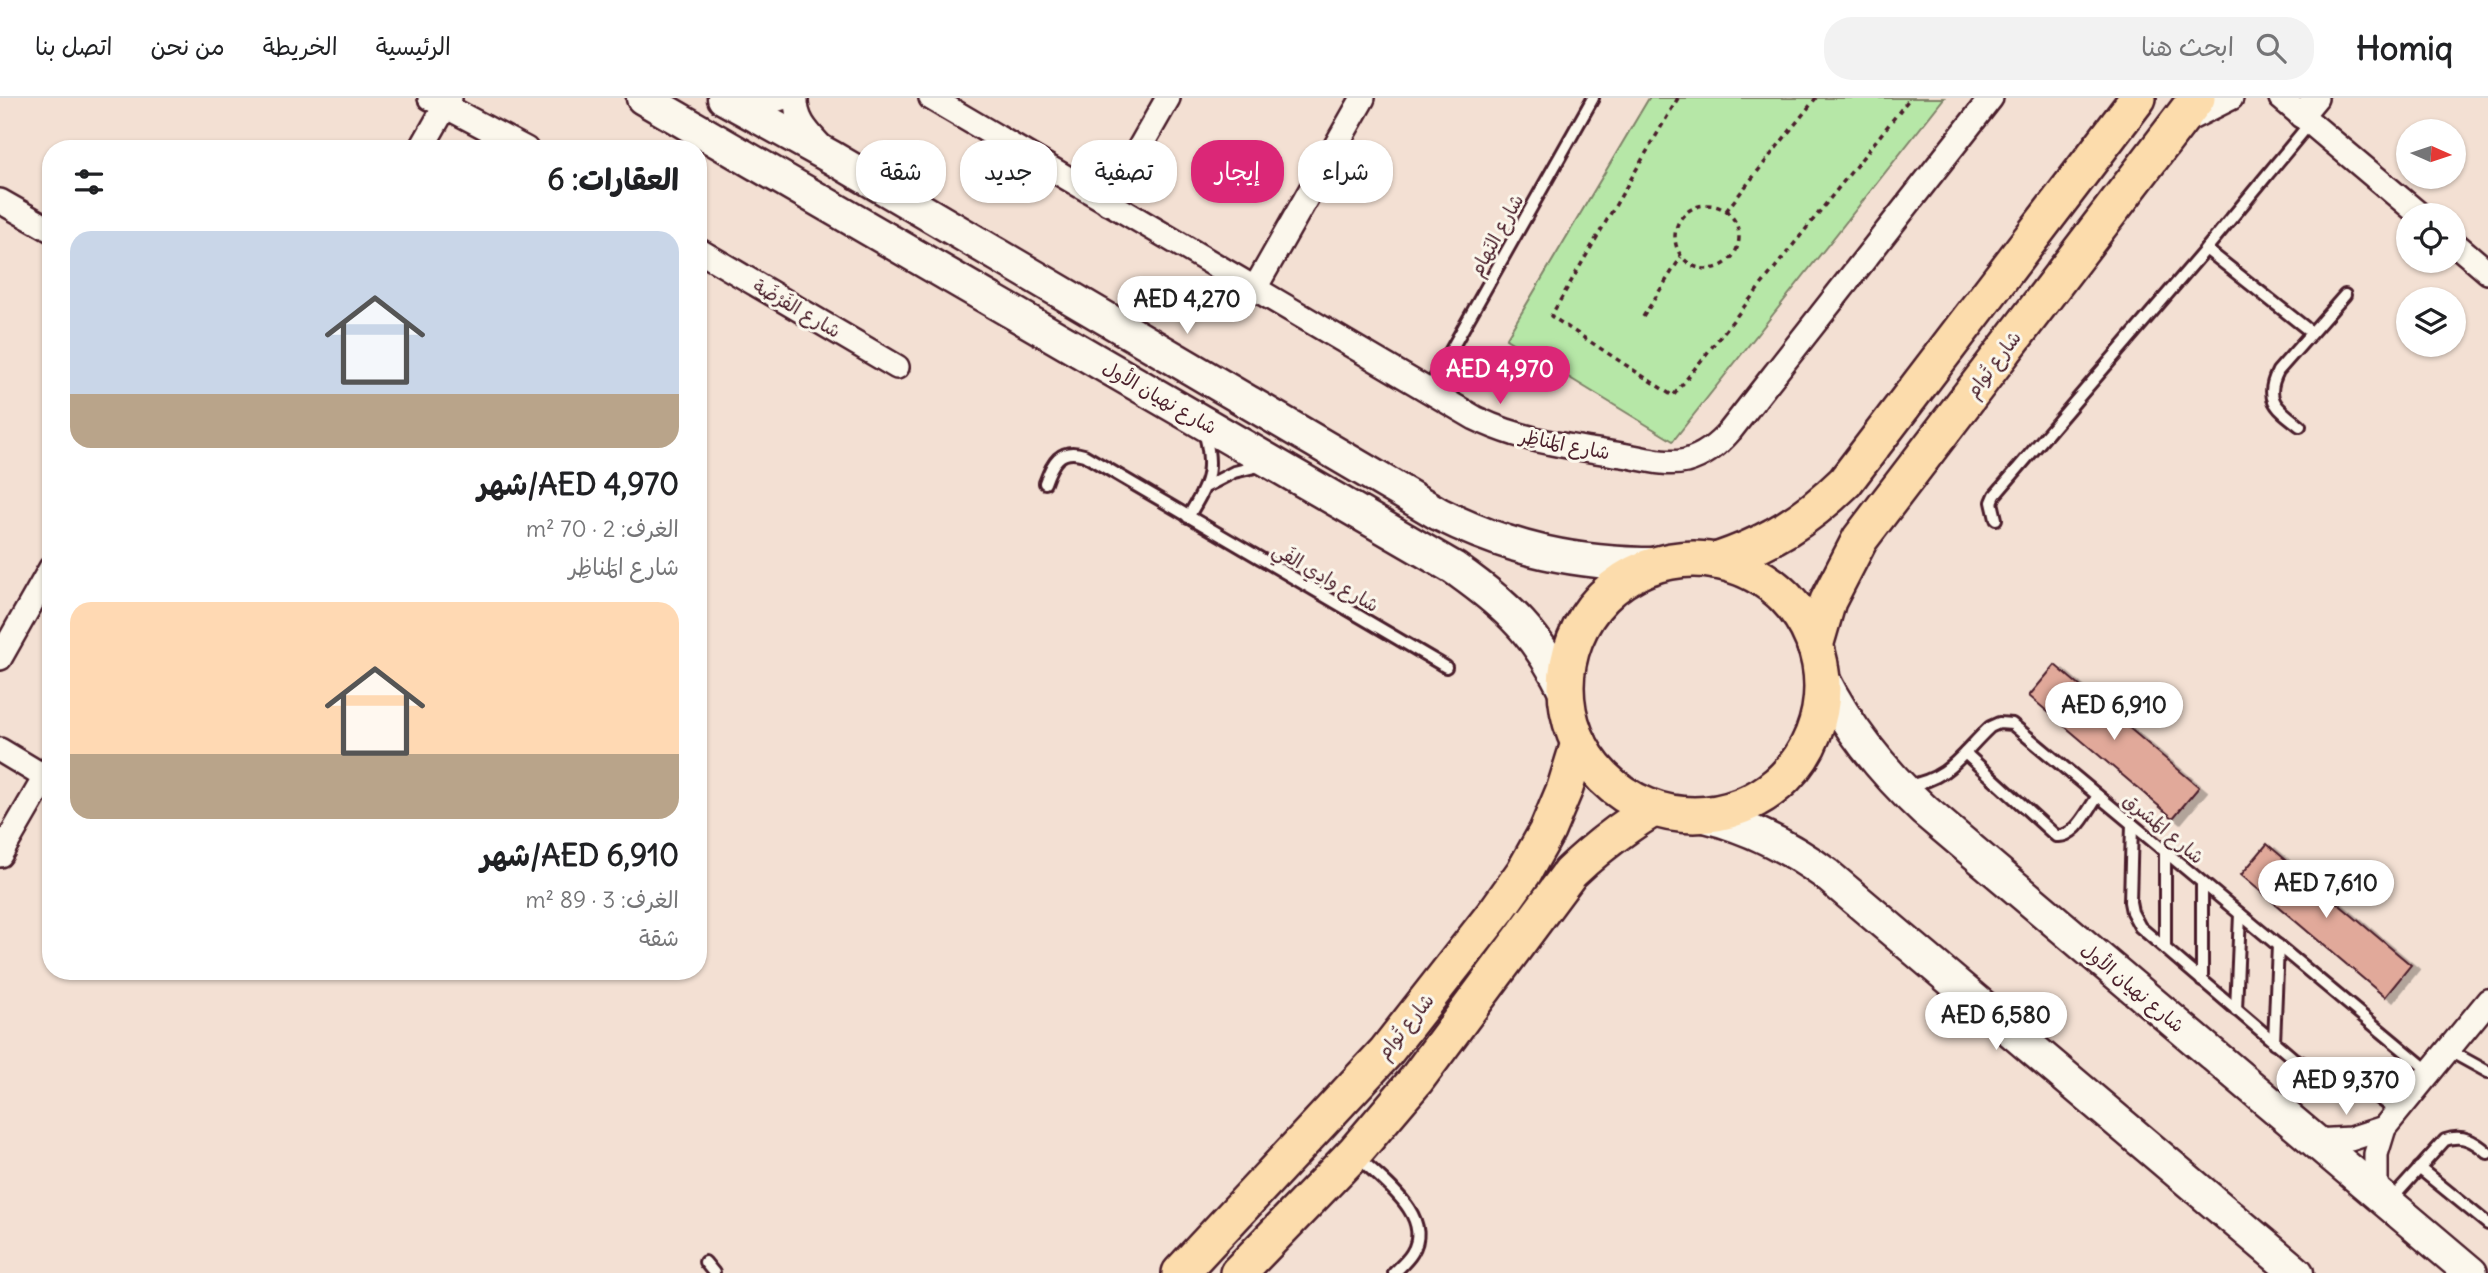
<!DOCTYPE html>
<html lang="ar">
<head>
<meta charset="utf-8">
<style>
  body { margin:0; font-family:Delius,"Playpen Sans Arabic",sans-serif; background:#f2f2f2; color:#202124; direction:rtl; height:100vh; display:flex; flex-direction:column; font-size:26px; white-space:nowrap }
  * { box-sizing:border-box; margin:0 }
  p { font-size:23px; color:#757577 }
  .icon { flex:none; width:38px; height:38px; fill:none; stroke:currentColor; stroke-width:2; stroke-linecap:round; stroke-linejoin:round }
  .map { position:relative; flex:1; overflow:hidden; direction:ltr }
  .details { position:absolute; left:42px; top:42px; width:665px; height:840px; display:flex; flex-direction:column; background:#fff; border-radius:28px; box-shadow:0 2px 5px #0004; direction:rtl }
  .details>* { flex:none }
  .guide { position:absolute; left:728px; top:42px; width:665px; height:63px; direction:rtl; display:flex; gap:14px }
  .needle { width:46px; rotate:93deg }
  .tools { position:absolute; left:2396px; top:21px; display:grid; gap:14px }
  .tools a { display:grid; place-items:center; width:70px; height:70px; border-radius:50%; background:#fff; box-shadow:0 2px 5px #0004; font-size:35px }
  .price { position:absolute; translate:-50% -60px; padding:0 16px; border-radius:24px; background:#fff; color:#222; font-size:23px; line-height:46px; filter:drop-shadow(0 2px 4px #0008) }
  .price::after { content:''; position:absolute; left:50%; top:42px; width:21px; height:16px; margin-left:-10px; background:inherit; clip-path:polygon(0 0,100% 0,50% 100%) }
  .price.current { background:#db2777; color:#fff }
  ul { padding:0; list-style:none }
  li { display:grid; align-content:center; gap:14px; height:371px; padding:0 28px }
  li span { display:grid; place-items:center; height:217px; border-radius:21px; color:#555 }
  li>.icon { margin-inline-start:auto }
  span .icon { width:126px; height:126px; fill:#fffc; stroke-width:1 }
  li b { font-size:30px }
  h2 { display:flex; justify-content:space-between; align-items:center; height:84px; padding:0 28px; font-size:30px }
  .tag { padding:0 24px; border-radius:28px; background:#fff; box-shadow:0 2px 5px #0004; font-size:24px; line-height:63px }
  .tag.current { background:#db2777; color:#fff }
  header { display:flex; align-items:center; gap:42px; box-sizing:border-box; height:98px; padding:0 35px; background:#fff; border-bottom:2px solid #e0e0e0 }
  header strong { font-size:33px }
  nav { display:flex; gap:38px; margin-inline-start:auto; font-size:24px }
  .search { width:490px; height:63px; background:#f2f2f2; display:flex; align-items:center; gap:18px; box-sizing:border-box; padding:0 24px; border-radius:28px; color:#757577; font-size:26px }
  .map>svg:first-child { display:block }
</style>
</head>
<body>
<header>
<strong>Homiq</strong>
<div class="search"><svg class="icon" aria-label="search" viewBox="0 0 24 24"><circle cx="10" cy="10" r="6"/><path d="M15 15l6 6"/></svg>ابحث هنا</div>
<nav><a>الرئيسية</a><a>الخريطة</a><a>من نحن</a><a>اتصل بنا</a></nav>
</header>
<div class="map">
<svg width="2488" height="1175" viewBox="0 0 2488 1175">
  <defs>
    <filter id="shadow"><feDropShadow dx="8" dy="4.5" stdDeviation="0" flood-color="#0004"/></filter>
  </defs>
  <rect width="100%" height="100%" fill="#f3e0d3"/>
  <filter id="ink" filterUnits="userSpaceOnUse"><feTurbulence type="fractalNoise" baseFrequency=".0143" numOctaves="2"/><feDisplacementMap in="SourceGraphic" scale="14" xChannelSelector="R" yChannelSelector="G"/><feConvolveMatrix kernelMatrix="1 2 1 2 8 2 1 2 1" color-interpolation-filters="sRGB"/></filter>
  <g filter="url(#ink)">
    <path fill="#b6e7a7" stroke="#808369" stroke-width="2" d="M1649 0H1944L1673 343 1506 241Z"/>
    <g fill="#e1a99a" stroke="#4a1f2b" stroke-width="2" filter="url(#shadow)">
      <path d="M2055 567 2199 689 2173 720 2029 598Z"/>
      <path d="M2267 746 2411 867 2385 899 2241 777Z"/>
    </g>
    <g fill="none" stroke-linecap="round" stroke-linejoin="round">
      <defs>
        <g id="service">
          <path d="M2206 151 2311 234"/>
          <path d="M1429 291 1593 0"/>
          <path d="M2300 328C2278 311 2263 302 2278 273L2345 197"/>
          <path d="M1045 385C1052 365 1060 349 1084 357L1446 569"/>
          <path d="M1207 388 1234 374 1263 367"/>
          <path d="M1188 419C1208 386 1215 373 1204 333"/>
          <path d="M1996 421 1992 404 1995 397 2206 151 2310 25"/>
          <path d="M1965 655 2056 738C2076 740 2087 713 2098 698"/>
          <path d="M1906 688C1950 681 1960 657 1990 629L1999 625 2012 626 2430 974"/>
          <path d="M2132 726 2130 804 2132 814 2140 829 2294 961 2311 969 2339 971 2397 1014"/>
          <path d="M2202 785V883"/>
          <path d="M2165 850V753"/>
          <path d="M2236 912 2240 816"/>
          <path d="M2274 945 2278 847"/>
          <path d="M2448 952 2488 974"/>
          <path d="M1358 1059C1381 1082 1435 1118 1412 1155 1408 1162 1400 1169 1394 1175"/>
          <path d="M2419 1070 2488 1126"/>
          <path d="M2390 1103 2445 1042C2463 1036 2474 1043 2488 1055"/>
          <path d="M705 1164 714 1175"/>
        </g>
        <g id="minor">
          <path d="M430 0 526 51"/>
          <path d="M796 0C795 20 806 32 819 46"/>
          <path d="M931 0 1475 320C1522 343 1571 349 1622 357 1642 360 1665 368 1686 363 1704 358 1718 347 1730 333L1991 0"/>
          <path d="M2281 0 2420 117"/>
          <path d="M737 3 761 6 782 0"/>
          <path d="M2301 18 2316 0"/>
          <path d="M2185 23 2231 0"/>
          <path d="M421 51 450 0"/>
          <path d="M0 103 51 132"/>
          <path d="M1108 105 1168 0"/>
          <path d="M2454 145 2488 174"/>
          <path d="M698 152 897 269"/>
          <path d="M1255 190 1363 0"/>
          <path d="M0 560 51 470"/>
          <path d="M0 652 45 679"/>
          <path d="M0 757 51 669"/>
          <path d="M2315 1043 2350 1041 2384 1030"/>
          <path d="M2379 1098 2376 1084V1056L2384 1030 2488 903"/>
        </g>
        <g id="secondary">
          <path d="M643 0 1454 470C1508 508 1538 536 1567 597"/>
          <path d="M724 0 831 59 1439 416C1511 452 1577 466 1657 466"/>
          <path d="M1822 579C1848 631 1882 673 1925 713L2471 1175"/>
          <path d="M1701 717C1747 728 1787 747 1826 776L2297 1175"/>
        </g>
        <g id="primary">
          <circle cx="1694" cy="589" r="128"/>
          <path d="M1716 463C1769 445 1805 423 1845 384L2138 0"/>
          <path d="M1815 548 1828 503 1860 441 2197 0"/>
          <path d="M1180 1175 1385 955 1497 812 1524 774 1547 733 1565 690 1579 645"/>
          <path d="M1238 1175 1354 1055 1416 982 1570 775C1596 750 1622 730 1653 711"/>
        </g>
      </defs>
      <use href="#service" stroke="#4a1f2b" stroke-width="16"/>
      <use href="#minor" stroke="#4a1f2b" stroke-width="28"/>
      <use href="#secondary" stroke="#4a1f2b" stroke-width="37"/>
      <use href="#primary" stroke="#4a1f2b" stroke-width="40"/>
      <g stroke="#4a1f2b" stroke-width="3.5" stroke-dasharray="5 5" stroke-linecap="butt">
        <path d="M1678 0 1551 218 1673 298 1910 0"/>
        <circle cx="1707" cy="139" r="32"/>
        <path d="M1726 113 1816 0"/>
        <path d="M1643 219 1681 159"/>
      </g>
      <use href="#service" stroke="#fbf7ec" stroke-width="10"/>
      <use href="#minor" stroke="#fbf7ec" stroke-width="23"/>
      <use href="#secondary" stroke="#fbf7ec" stroke-width="32"/>
      <use href="#primary" stroke="#fcdcac" stroke-width="35"/>
    </g>
  </g>
  <g text-anchor="middle" stroke-width="6" stroke-linejoin="round" paint-order="stroke">
    <g font-size="19" fill="#4a1f2b" stroke="#fbf7ec">
      <text transform="translate(1496 137) rotate(-61)" y="7">شارع النَهام</text>
      <text transform="translate(797 210) rotate(30)" y="7">شارع الفَرْضَة</text>
      <text transform="translate(1993 266) rotate(-53)" y="7">شارع تُوام</text>
      <text transform="translate(1160 299) rotate(30)" y="7">شارع نهيان الأول</text>
      <text transform="translate(1565 346) rotate(11)" y="7">شارع المَناظِر</text>
      <text transform="translate(1326 479) rotate(30)" y="7">شارع وادِي الفَي</text>
      <text transform="translate(2164 730) rotate(40)" y="7">شارع المَشرِق</text>
      <text transform="translate(2133 889) rotate(40)" y="7">شارع نهيان الأول</text>
      <text transform="translate(1405 928) rotate(-51)" y="7">شارع تُوام</text>
    </g>
  </g>
</svg>
<div class="tools">
<a><svg class="needle" viewBox="-14 -14 28 28"><path d="M0-13l5 13h-10z" fill="#e53935"/><path d="M0 13l5-13h-10z" fill="#757577"/></svg></a>
<a><svg class="icon" aria-label="locate" viewBox="0 0 24 24"><circle cx="12" cy="12" r="6"/><path d="M12 2v4M12 18v4M2 12h4M18 12h4"/></svg></a>
<a><svg class="icon" aria-label="layers" viewBox="0 0 24 24"><path d="M12 4l9 5-9 5-9-5zM3 14l9 5 9-5"/></svg></a>
</div>
<b class="price" style="left:1187px;top:238px">AED 4,270</b>
<b class="price current" style="left:1500px;top:308px">AED 4,970</b>
<b class="price" style="left:2114px;top:644px">AED 6,910</b>
<b class="price" style="left:2326px;top:822px">AED 7,610</b>
<b class="price" style="left:1996px;top:954px">AED 6,580</b>
<b class="price" style="left:2346px;top:1019px">AED 9,370</b>
<div class="guide">
<a class="tag">شراء</a>
<a class="tag current">إيجار</a>
<a class="tag">تصفية</a>
<a class="tag">جديد</a>
<a class="tag">شقة</a>
</div>
<section class="details">
<h2>العقارات: 6<svg class="icon" aria-label="filters" viewBox="0 0 24 24"><path d="M4 7h16M4 17h16"/><circle cx="9" cy="7" r="2"/><circle cx="15" cy="17" r="2"/></svg></h2>
<ul>
<li><span style="background:linear-gradient(#c9d6e8 75%,#b9a48a 0)"><svg class="icon" aria-label="home" viewBox="0 0 24 24"><path d="M3 11l9-7 9 7M6 9v11h12V9"/></svg></span><div><b>AED 4,970/شهر</b><p>الغرف: 2 · 70 m²</p><p>شارع المَناظِر</p></div></li>
<li><span style="background:linear-gradient(#ffd9b3 70%,#b9a48a 0)"><svg class="icon" aria-label="home" viewBox="0 0 24 24"><path d="M3 11l9-7 9 7M6 9v11h12V9"/></svg></span><div><b>AED 6,910/شهر</b><p>الغرف: 3 · 89 m²</p><p>شقة</p></div></li>
</ul>
</section>
</div>
</body>
</html>
